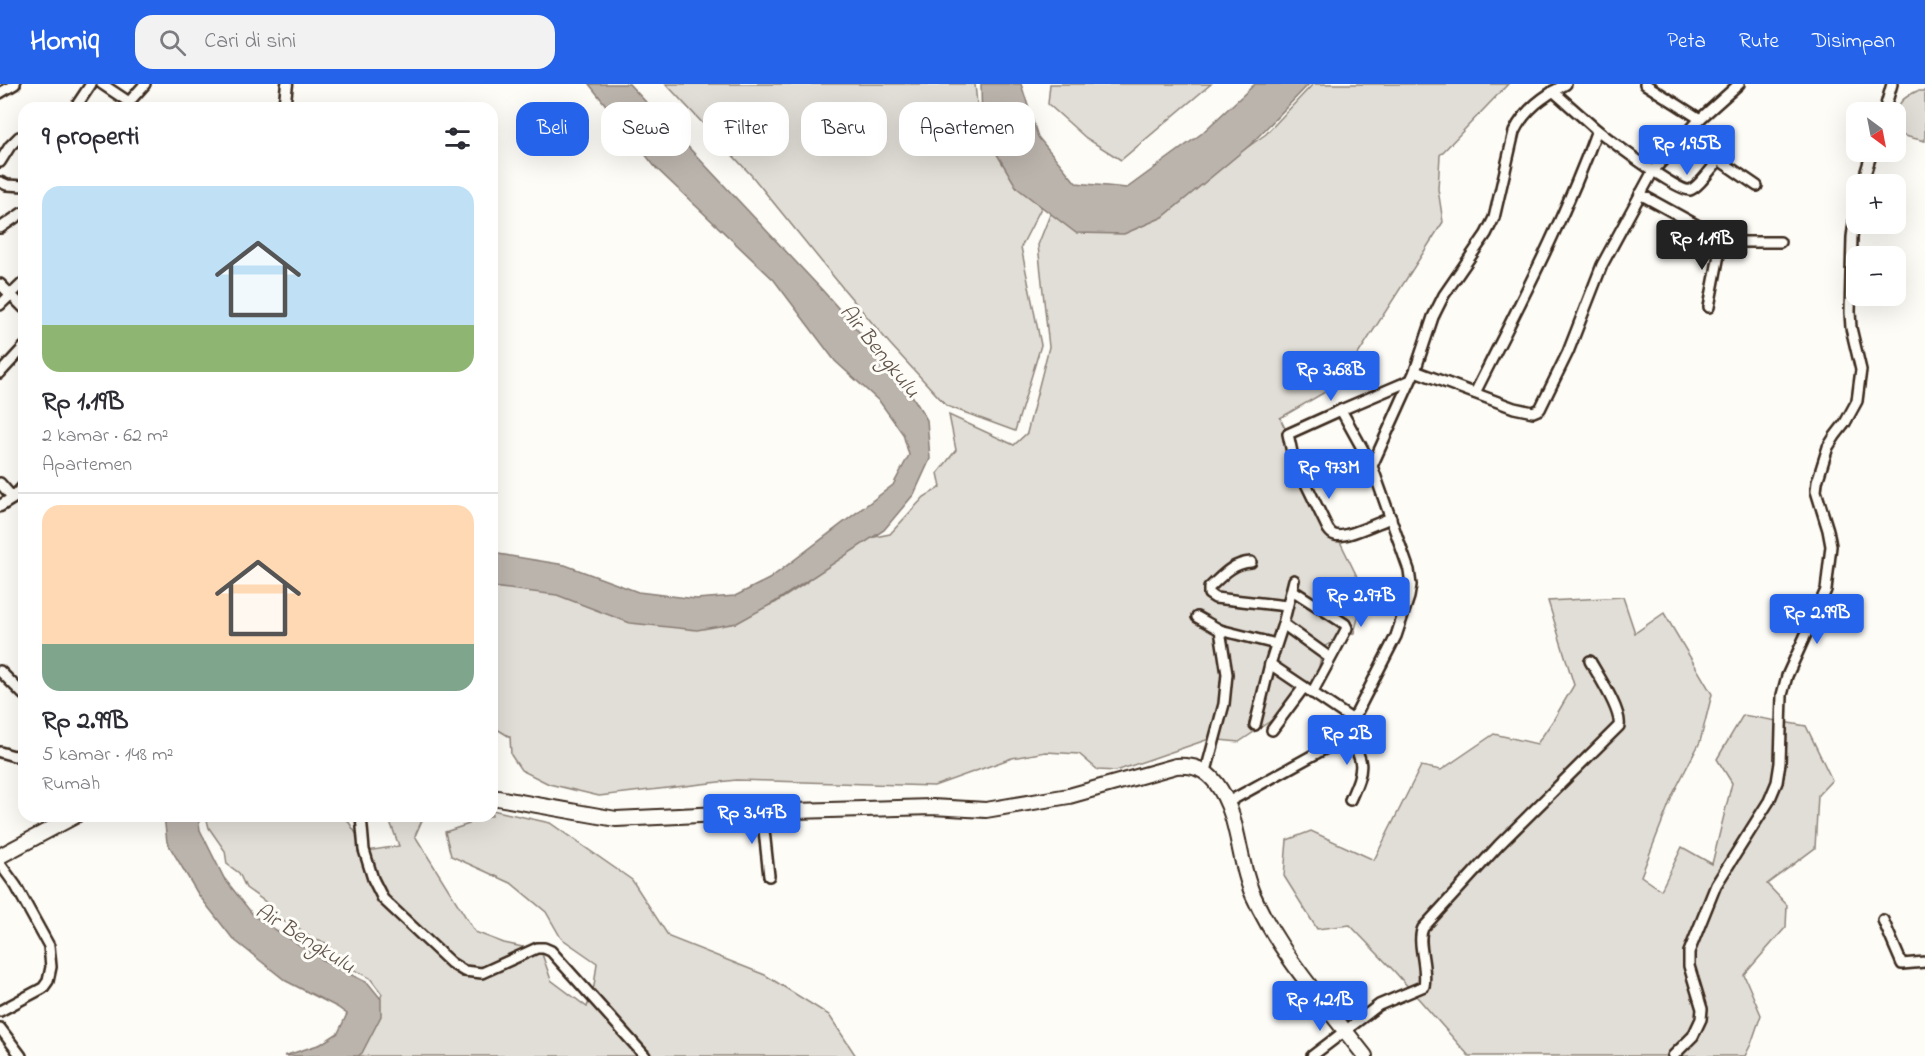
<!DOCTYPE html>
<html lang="id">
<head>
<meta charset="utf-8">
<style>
  body { margin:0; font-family:"Indie Flower",sans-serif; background:#f2f2f3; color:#2b2b33; height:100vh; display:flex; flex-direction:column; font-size:22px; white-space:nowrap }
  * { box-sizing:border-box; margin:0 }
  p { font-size:20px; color:#7c7c81 }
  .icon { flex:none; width:33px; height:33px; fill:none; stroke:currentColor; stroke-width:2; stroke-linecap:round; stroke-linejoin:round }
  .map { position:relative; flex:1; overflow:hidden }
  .details { position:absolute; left:18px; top:18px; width:480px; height:720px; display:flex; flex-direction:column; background:#fff; border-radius:18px; box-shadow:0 6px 24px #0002 }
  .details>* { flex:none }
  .top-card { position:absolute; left:516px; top:18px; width:570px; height:54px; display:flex; gap:12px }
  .needle { width:39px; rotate:148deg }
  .fabs { position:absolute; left:1846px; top:18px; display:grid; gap:12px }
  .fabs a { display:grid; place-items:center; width:60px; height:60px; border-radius:12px; background:#fff; box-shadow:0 6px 24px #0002; font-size:30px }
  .price { position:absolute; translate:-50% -51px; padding:0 14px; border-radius:6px; background:#2563eb; color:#fff; font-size:20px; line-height:39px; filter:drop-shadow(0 2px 3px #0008) }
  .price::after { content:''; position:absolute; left:50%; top:36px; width:18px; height:14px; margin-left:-9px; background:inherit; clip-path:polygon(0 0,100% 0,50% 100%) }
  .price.current { background:#222; color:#fff }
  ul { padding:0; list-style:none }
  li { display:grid; align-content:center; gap:12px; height:318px; padding:0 24px }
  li+li { border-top:2px solid #e1e1e2 }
  li span { display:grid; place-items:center; height:186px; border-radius:18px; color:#555 }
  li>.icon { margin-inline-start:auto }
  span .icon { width:108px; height:108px; fill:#fffc; stroke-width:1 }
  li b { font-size:26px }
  h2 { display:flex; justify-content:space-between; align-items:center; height:72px; padding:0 24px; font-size:26px }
  .chip { padding:0 21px; border-radius:18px; background:#fff; box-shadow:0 6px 24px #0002; font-size:21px; line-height:54px }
  .chip.current { background:#2563eb; color:#fff }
  header { display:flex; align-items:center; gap:36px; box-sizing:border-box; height:84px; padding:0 30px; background:#2563eb; color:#fff }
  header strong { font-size:28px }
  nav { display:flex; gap:33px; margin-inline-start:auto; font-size:21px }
  .search { width:420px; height:54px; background:#f2f2f3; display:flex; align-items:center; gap:15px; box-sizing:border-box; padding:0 21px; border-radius:18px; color:#7c7c81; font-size:22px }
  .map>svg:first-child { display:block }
</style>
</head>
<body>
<header>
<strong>Homiq</strong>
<div class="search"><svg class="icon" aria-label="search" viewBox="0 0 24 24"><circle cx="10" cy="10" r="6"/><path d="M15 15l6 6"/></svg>Cari di sini</div>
<nav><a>Peta</a><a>Rute</a><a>Disimpan</a></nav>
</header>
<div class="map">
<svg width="1925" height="972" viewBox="0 0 1925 972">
  <rect width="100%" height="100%" fill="#fdfcf7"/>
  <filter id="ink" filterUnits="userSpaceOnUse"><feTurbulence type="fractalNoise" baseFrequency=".0167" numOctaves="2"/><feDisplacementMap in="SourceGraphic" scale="12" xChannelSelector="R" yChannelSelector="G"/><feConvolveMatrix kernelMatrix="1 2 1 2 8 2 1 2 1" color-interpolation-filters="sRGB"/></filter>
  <g filter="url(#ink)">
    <g fill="#e1ded7" stroke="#8e847a" stroke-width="1.5">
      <path d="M666 0H975L978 31 1042 122 1021 163 1041 261 1015 347 947 322 890 260 842 203 752 92Z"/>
      <path d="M1050 0H1211L1121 76 1086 54 1048 20Z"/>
      <path d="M1313 0H1508L1440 71 1438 105 1443 138 1339 300 1280 334 1365 509 1354 549 1323 563 1315 602 1269 638 1239 658 1209 655 1116 687 1098 686 1079 670 1046 668 1012 674 934 702 736 696 599 712 549 700 521 686 511 671 510 653 492 642V497L750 528 775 519 806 499 839 460 890 450 924 413 941 403 938 389 956 366 949 331 1014 361 1027 349 1049 263 1038 161 1053 123 1156 128 1266 50Z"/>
      <path d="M1917 7H1925V57L1896 50C1896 27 1893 18 1917 7Z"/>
      <path d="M1623 513 1635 549 1664 529 1712 610 1700 658 1673 710 1641 792 1661 806 1682 763 1712 780 1732 699 1717 675 1743 631 1806 642 1832 696 1818 711 1815 764 1767 800 1787 821 1786 843 1744 891 1761 931 1751 960 1745 972H1469L1395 888 1350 841 1317 845 1284 792 1287 756 1311 747 1374 776 1421 682 1441 686 1494 650 1537 660 1554 635 1574 601 1548 517Z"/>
      <path d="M492 726 550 739 632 796 669 853 765 891 829 931 856 972H349L374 933 382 910 370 894 346 882 326 859 312 855 296 842 280 836 267 819 246 804 239 789 227 780 225 767 209 744 206 732H345L367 767 399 762 388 732H424L415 752 475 848 504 859 541 867 551 896 587 923 594 902 597 879 561 854 546 828 511 799 451 772 445 748 469 740 474 732H492Z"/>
    </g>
    <g fill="#bbb4ad" stroke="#887d74" stroke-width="1.5">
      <path d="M589 0H629L824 208 905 300 927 336 930 375 914 410 884 446 775 518 737 539 697 546 630 539 557 511 492 503V469L565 481 638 508 696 515 735 512 769 495 893 401 909 371 903 350 880 318 835 277 774 196 656 84Z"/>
      <path d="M981 0H1021L1038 53 1076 99 1127 104 1201 50 1255 0H1309L1250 61 1163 133 1124 150 1076 149 1017 104 982 45Z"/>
      <path d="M164 732H198L200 746 224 794 254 832 326 878 368 899 381 915V932L362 969 358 972H284L321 960 338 949 347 930 337 923 286 897 233 855 198 810 167 758Z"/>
    </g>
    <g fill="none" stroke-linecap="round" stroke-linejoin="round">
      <defs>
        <g id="minor">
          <path d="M102 0 129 18 130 24"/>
          <path d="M1645 0 1700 35"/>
          <path d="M0 9 15 0"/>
          <path d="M129 18 145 0"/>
          <path d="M75 24 91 0"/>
          <path d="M1884 28 1892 0"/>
          <path d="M1597 46C1610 56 1679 109 1690 106 1699 103 1712 83 1719 76"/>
          <path d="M1687 50 1719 76 1757 102"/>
          <path d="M0 78 10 62 19 53 24 54"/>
          <path d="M0 98 7 101 24 102"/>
          <path d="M1862 100 1872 68"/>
          <path d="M1640 110 1722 155 1736 158H1780"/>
          <path d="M0 144 22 129"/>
          <path d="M0 200 24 224"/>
          <path d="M0 221 24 198"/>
          <path d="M1709 223 1722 155"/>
          <path d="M1415 287 1514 324 1533 328 1540 325 1568 268 1602 181 1653 87 1700 35 1739 0"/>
          <path d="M0 289 24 263"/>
          <path d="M1475 309C1518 223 1564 137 1597 46L1553 7"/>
          <path d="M1341 326 1288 350 1293 373 1328 445C1330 448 1331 450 1335 451 1345 455 1379 438 1391 434"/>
          <path d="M1372 382 1341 326 1409 297"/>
          <path d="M0 399 13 414"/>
          <path d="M1251 478C1232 479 1222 492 1209 504V510L1215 514 1287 522"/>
          <path d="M1292 506 1345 540 1347 544 1312 609"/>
          <path d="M1197 533 1220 546 1276 560"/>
          <path d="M1283 540 1330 574"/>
          <path d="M1270 580 1353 636"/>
          <path d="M0 587 24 611"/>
          <path d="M1255 641 1270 580 1283 540 1294 496"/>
          <path d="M1272 646 1304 603"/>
          <path d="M1343 648C1366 676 1365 683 1350 716"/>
          <path d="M0 668 14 672 24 670"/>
          <path d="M1206 687 1224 620 1227 590 1220 546"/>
          <path d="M1228 718 1326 664 1341 652 1353 636 1396 552 1409 513 1411 501 1409 486 1372 382 1415 287 1433 233 1444 211 1486 150 1494 134 1514 48C1525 25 1544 12 1566 0"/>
          <path d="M762 728 769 792"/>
          <path d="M361 732 364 766 373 795 383 815 451 879 464 887 482 889 537 864H544L551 867 645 972"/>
          <path d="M0 780 16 802 49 862 51 883 48 897 43 904 0 927"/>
          <path d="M1883 836 1902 880 1925 878"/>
          <path d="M0 944 21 972"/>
          <path d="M1312 972 1379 921 1424 902C1428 883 1416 858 1423 844L1499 761 1619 642C1622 627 1598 591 1590 577"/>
          <path d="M1673 972 1693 952 1701 935 1702 925 1689 882V868L1716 801 1769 717 1777 698 1780 679 1782 611 1787 592 1826 506 1831 462 1828 446 1816 407 1817 398 1828 363 1835 352 1845 339 1857 317 1859 301 1861 286 1851 244 1850 228 1852 153 1857 117"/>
        </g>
        <g id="major">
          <path d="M284 24 287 0"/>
          <path d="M0 422 13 414 24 402"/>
        </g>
        <g id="highway">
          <path d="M492 713 616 735 762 728 932 723 986 726 1069 712 1176 682C1194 681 1205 685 1216 699 1240 731 1237 775 1253 811 1280 871 1325 920 1365 972"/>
          <path d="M0 772 75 732"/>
        </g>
      </defs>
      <use href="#minor" stroke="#3b2a1e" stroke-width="14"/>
      <use href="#major" stroke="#3b2a1e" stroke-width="15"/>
      <use href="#highway" stroke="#3b2a1e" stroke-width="18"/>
      <use href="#minor" stroke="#fdfcf7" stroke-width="9"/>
      <use href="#major" stroke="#fdfcf7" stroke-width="10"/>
      <use href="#highway" stroke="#fdfcf7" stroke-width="14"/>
    </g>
  </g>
  <g text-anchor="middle" stroke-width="6" stroke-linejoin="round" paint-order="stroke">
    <g font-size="22" font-style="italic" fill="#615349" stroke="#fdfcf7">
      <text transform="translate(881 266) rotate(51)" y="8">Air Bengkulu</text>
      <text transform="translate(306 853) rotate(32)" y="8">Air Bengkulu</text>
    </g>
  </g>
</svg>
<div class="fabs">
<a><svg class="needle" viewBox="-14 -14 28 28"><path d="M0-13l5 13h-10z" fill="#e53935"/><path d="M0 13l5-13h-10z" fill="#7c7c81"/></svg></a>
<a>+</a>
<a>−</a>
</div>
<b class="price" style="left:1687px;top:92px">Rp 1.95B</b>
<b class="price current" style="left:1702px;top:187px">Rp 1.19B</b>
<b class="price" style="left:1331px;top:318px">Rp 3.68B</b>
<b class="price" style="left:1329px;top:416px">Rp 973M</b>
<b class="price" style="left:1361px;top:544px">Rp 2.97B</b>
<b class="price" style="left:1817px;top:561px">Rp 2.99B</b>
<b class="price" style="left:1347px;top:682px">Rp 2B</b>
<b class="price" style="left:752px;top:761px">Rp 3.47B</b>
<b class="price" style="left:1320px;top:948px">Rp 1.21B</b>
<div class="top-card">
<a class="chip current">Beli</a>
<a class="chip">Sewa</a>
<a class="chip">Filter</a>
<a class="chip">Baru</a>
<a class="chip">Apartemen</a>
</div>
<section class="details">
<h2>9 properti<svg class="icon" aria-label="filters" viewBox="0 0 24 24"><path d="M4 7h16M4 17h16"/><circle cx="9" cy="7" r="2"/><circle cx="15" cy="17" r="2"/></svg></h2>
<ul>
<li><span style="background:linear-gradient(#bfe0f5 75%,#8fb573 0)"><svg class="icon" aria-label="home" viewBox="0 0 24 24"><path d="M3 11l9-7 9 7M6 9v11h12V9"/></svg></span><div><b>Rp 1.19B</b><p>2 kamar · 62 m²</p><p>Apartemen</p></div></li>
<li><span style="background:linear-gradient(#ffd9b3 75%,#7fa58c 0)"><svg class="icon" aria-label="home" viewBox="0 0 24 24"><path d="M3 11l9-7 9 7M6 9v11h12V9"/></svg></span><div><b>Rp 2.99B</b><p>5 kamar · 148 m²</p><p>Rumah</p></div></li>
</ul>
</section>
</div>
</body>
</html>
